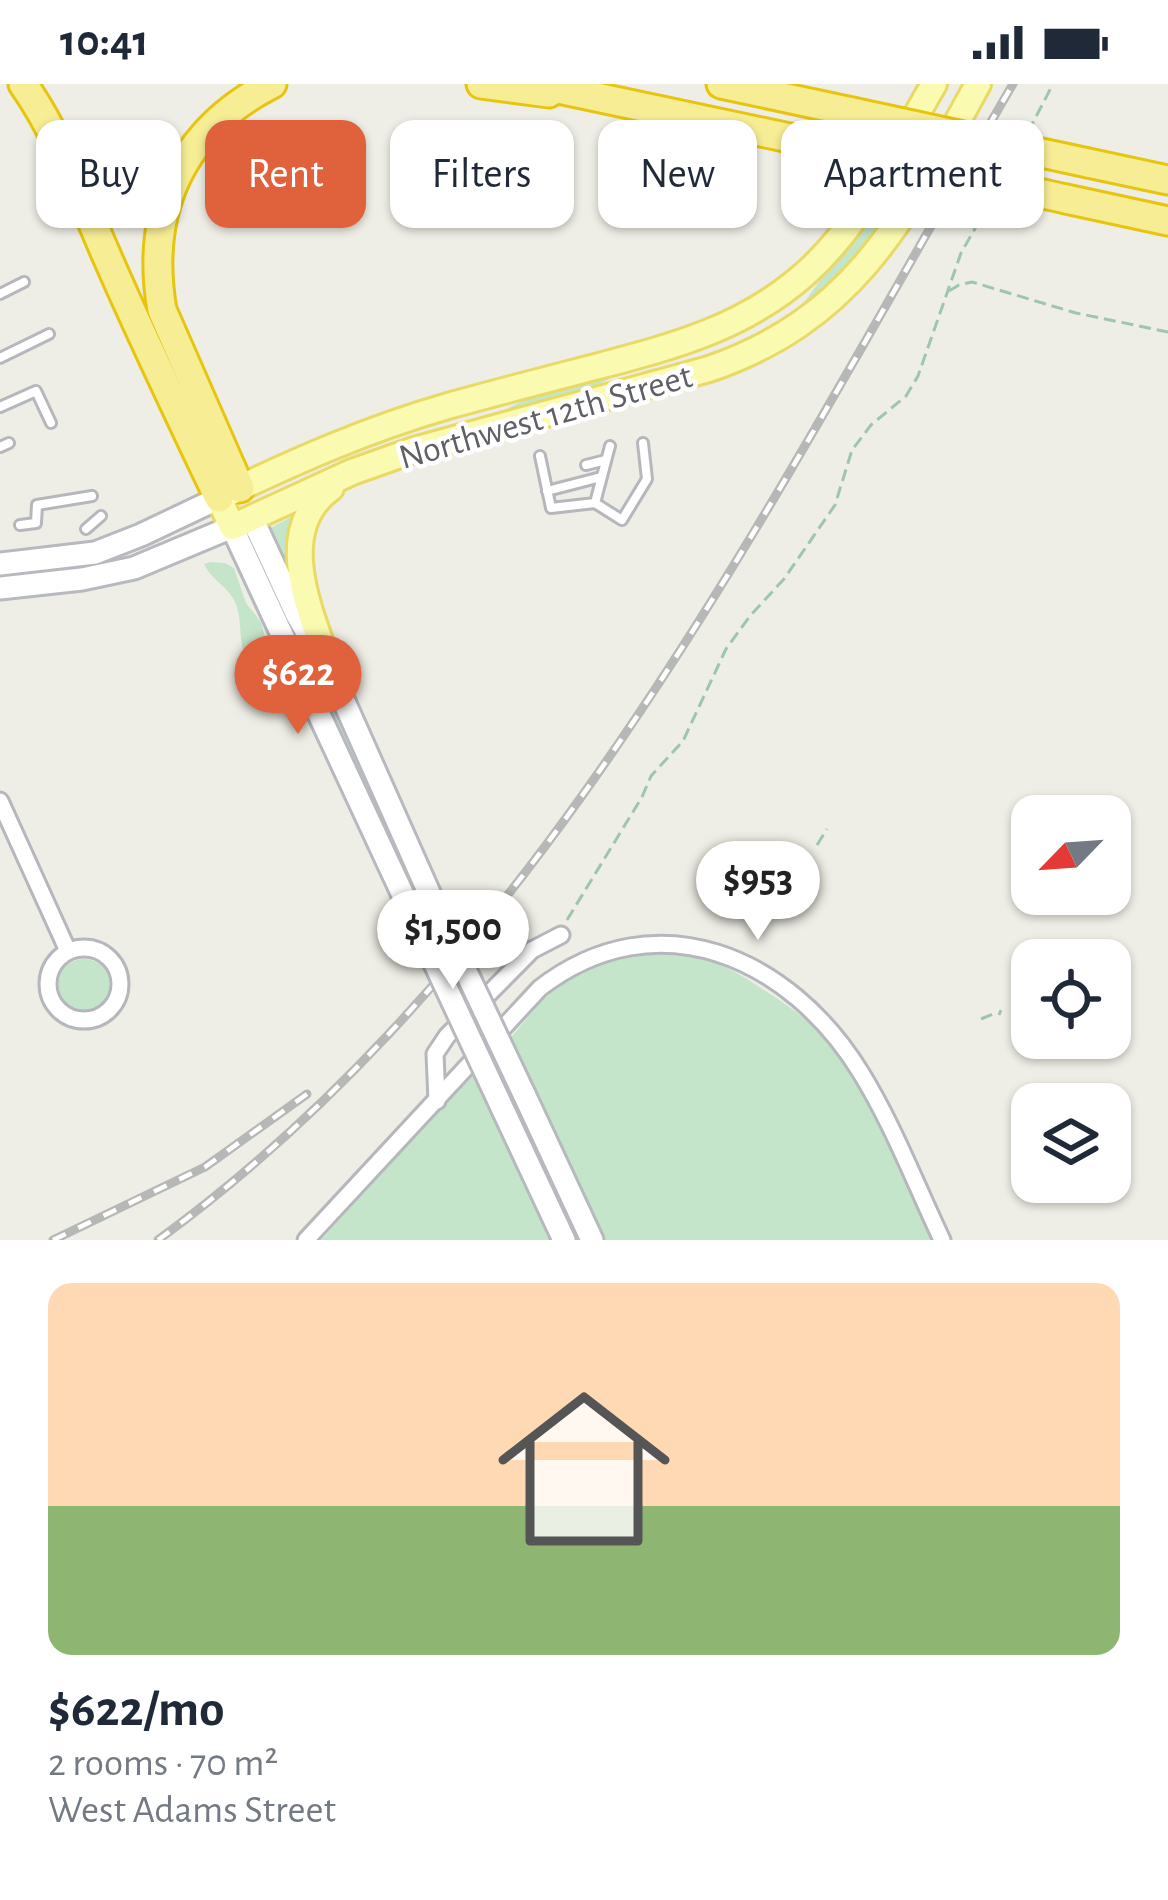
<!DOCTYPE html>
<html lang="en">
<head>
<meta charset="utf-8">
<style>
  body { margin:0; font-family:"Alegreya Sans",sans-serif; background:#f2f2f3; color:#1f2937; height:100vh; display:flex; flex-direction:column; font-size:45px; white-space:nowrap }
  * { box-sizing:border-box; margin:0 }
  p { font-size:39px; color:#747a83 }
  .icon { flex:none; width:66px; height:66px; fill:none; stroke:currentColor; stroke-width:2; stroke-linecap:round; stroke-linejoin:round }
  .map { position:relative; height:1156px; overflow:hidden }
  .panel { display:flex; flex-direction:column; background:#fff; flex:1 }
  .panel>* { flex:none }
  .top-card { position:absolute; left:36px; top:36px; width:1098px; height:108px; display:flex; gap:24px }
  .needle { width:78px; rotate:245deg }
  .tools { position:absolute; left:1011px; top:711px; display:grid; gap:24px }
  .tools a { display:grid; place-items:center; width:120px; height:120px; border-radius:24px; background:#fff; box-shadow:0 3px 9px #0004; font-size:60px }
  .price { position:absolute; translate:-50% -102px; padding:0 27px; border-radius:42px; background:#fff; color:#222; font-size:39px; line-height:78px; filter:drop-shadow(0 3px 6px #0008) }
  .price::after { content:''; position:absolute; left:50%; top:72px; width:36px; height:27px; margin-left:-18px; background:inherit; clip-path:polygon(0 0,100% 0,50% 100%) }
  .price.current { background:#df623c; color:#fff }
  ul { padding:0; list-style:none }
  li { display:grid; align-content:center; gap:24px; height:636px; padding:0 48px }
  li span { display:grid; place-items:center; height:372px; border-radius:24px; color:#555 }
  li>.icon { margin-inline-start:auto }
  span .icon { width:216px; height:216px; fill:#fffc; stroke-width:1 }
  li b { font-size:51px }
  .tag { padding:0 42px; border-radius:24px; background:#fff; box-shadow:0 3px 9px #0004; font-size:42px; line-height:108px }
  .tag.current { background:#df623c; color:#fff }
  .status { display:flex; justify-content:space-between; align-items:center; height:84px; padding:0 60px; background:#fff; direction:ltr }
  .status svg { height:33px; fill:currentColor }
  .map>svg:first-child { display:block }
</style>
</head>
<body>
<div class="status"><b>10:41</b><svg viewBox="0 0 49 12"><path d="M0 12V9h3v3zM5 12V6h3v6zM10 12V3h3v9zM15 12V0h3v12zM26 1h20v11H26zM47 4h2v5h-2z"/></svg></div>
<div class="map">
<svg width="1168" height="1156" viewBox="0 0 1168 1156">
  <rect width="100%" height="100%" fill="#efeee6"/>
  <g fill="#c4e5c9">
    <path d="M882 109 904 111C881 150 834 210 792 230L806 216Z"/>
    <path d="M607 290 609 295 599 300 509 327 508 324 553 303Z"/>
    <path d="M291 433 294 435 291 483 287 485 267 446Z"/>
    <path d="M254 461 315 577 422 812 413 816 251 462Z"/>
    <path d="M211 478 225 479 234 484 246 519 261 538 269 568 268 575 262 584C236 579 243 548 238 527 234 505 212 498 204 480Z"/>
    <path d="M643 866C697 869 718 875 764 906 787 921 811 937 829 958 872 1007 904 1096 932 1156H600L508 957C555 899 570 886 643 866Z"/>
    <circle cx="84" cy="903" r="28"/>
    <path d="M474 991 554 1156H321L441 1023Z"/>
    <path d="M526 1035 583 1156H572L517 1039Z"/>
  </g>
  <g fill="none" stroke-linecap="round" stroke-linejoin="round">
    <defs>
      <g id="service">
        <path d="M0 210 24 198"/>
        <path d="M0 274 49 250"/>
        <path d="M0 323 36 307 51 339"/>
        <path d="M0 363 9 359"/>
        <path d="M540 372 551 424 595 419 610 362"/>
        <path d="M586 381 606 376"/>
        <path d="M547 407 601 393"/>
        <path d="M595 419 622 436 647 395 643 359"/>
        <path d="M20 441 36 439 37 421 92 412"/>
        <path d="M86 445 101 432"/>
      </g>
      <g id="minor">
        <path d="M0 717 68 867"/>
        <circle cx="84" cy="900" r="36"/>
        <path d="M437 1017 435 970 447 952 532 866 561 851"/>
        <path d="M306 1156 540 904C657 814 790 873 861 989 893 1041 916 1101 942 1156"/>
      </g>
      <g id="secondary">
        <path d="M252 434 297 531 334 595 434 820"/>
        <path d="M0 480 95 469 141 451 219 414"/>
        <path d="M0 504 82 495 134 484 232 443 416 839"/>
        <path d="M524 1010 592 1156"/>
        <path d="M505 1030 564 1156"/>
      </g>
      <g id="primary">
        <path d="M934 0C896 65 862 139 806 189 746 243 675 262 599 282 549 295 498 308 448 322 368 345 293 378 219 414L232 443 352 388 414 366 709 285C858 234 907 129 978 0"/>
        <path d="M331 404C269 449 315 538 334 595"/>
      </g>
      <g id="motorway">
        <path d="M23 0C59 51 80 111 105 168 141 251 180 332 219 414"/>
        <path d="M481 0 549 9"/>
        <path d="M535 0 832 63"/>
        <path d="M721 0 852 28"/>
        <path d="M1088 79 1168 96"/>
        <path d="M1066 115 1168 137"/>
        <path d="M240 404 162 226C145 127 181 46 272 0"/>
      </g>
    </defs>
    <use href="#service" stroke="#b6b7bc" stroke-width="14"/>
    <use href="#minor" stroke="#b6b7bc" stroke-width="21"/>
    <use href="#secondary" stroke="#b7b9bf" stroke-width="27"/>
    <use href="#primary" stroke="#e9d965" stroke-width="30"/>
    <use href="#motorway" stroke="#e7c50e" stroke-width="33"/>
    <g stroke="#9ec5af" stroke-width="3" stroke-dasharray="12 6" stroke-linecap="butt">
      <path d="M1028 48 1053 0"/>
      <path d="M949 207 959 201 972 198 1076 229 1168 248"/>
      <path d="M817 761 827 745"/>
      <path d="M807 778 810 773"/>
      <path d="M1054 810H1055"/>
      <path d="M567 836 642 713 651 692 683 657 726 565 750 532 784 495 835 421 852 366 871 341 906 312 918 292 961 169 989 120"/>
      <path d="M999 931 1001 926"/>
      <path d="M981 935 993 930"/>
    </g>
    <use href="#service" stroke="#fff" stroke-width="8"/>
    <use href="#minor" stroke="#fff" stroke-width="15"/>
    <use href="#secondary" stroke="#fff" stroke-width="21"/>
    <use href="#primary" stroke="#fafab0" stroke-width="24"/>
    <use href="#motorway" stroke="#f7ed95" stroke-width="27"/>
    <defs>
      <g id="rail">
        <path d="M53 1156 205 1083 307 1010"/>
        <path d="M158 1156C549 871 774 408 1013 0"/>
      </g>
    </defs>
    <use href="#rail" stroke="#b6b7b7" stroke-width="9"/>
    <use href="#rail" stroke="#fff" stroke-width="4.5" stroke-dasharray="14" stroke-linecap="butt"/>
    <defs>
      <g id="secondary-bridge">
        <path d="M434 820 524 1010"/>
        <path d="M416 839 505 1030"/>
      </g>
      <g id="motorway-bridge">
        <path d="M852 28 1088 79"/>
        <path d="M832 63 1066 115"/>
      </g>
    </defs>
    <use href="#secondary-bridge" stroke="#b7b9bf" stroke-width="27" stroke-linecap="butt"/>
    <use href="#motorway-bridge" stroke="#e7c50e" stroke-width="33" stroke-linecap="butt"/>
    <use href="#secondary-bridge" stroke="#fff" stroke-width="21"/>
    <use href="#motorway-bridge" stroke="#f7ed95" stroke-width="27"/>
  </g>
  <g text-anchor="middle" stroke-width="9" stroke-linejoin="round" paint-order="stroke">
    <g font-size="36" fill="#5e6065" stroke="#fff">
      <text transform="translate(545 331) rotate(-16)" y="13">Northwest 12th Street</text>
    </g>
  </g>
</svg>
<div class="tools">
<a><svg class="needle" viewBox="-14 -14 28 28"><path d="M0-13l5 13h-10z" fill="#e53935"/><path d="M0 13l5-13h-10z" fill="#747a83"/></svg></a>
<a><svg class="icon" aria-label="locate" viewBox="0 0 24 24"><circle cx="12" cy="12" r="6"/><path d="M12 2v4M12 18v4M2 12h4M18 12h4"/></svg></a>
<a><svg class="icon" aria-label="layers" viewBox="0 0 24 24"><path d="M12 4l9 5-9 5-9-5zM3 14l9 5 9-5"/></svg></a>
</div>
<b class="price current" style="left:298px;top:653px">$622</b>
<b class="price" style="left:758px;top:859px">$953</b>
<b class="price" style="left:453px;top:908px">$1,500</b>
<div class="top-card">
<a class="tag">Buy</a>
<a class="tag current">Rent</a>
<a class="tag">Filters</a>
<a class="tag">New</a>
<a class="tag">Apartment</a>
</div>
</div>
<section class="panel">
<ul>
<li><span style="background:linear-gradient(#ffd9b3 60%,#8fb573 0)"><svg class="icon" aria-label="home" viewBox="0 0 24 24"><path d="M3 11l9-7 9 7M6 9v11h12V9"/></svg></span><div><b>$622/mo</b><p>2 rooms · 70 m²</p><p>West Adams Street</p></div></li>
</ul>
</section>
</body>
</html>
